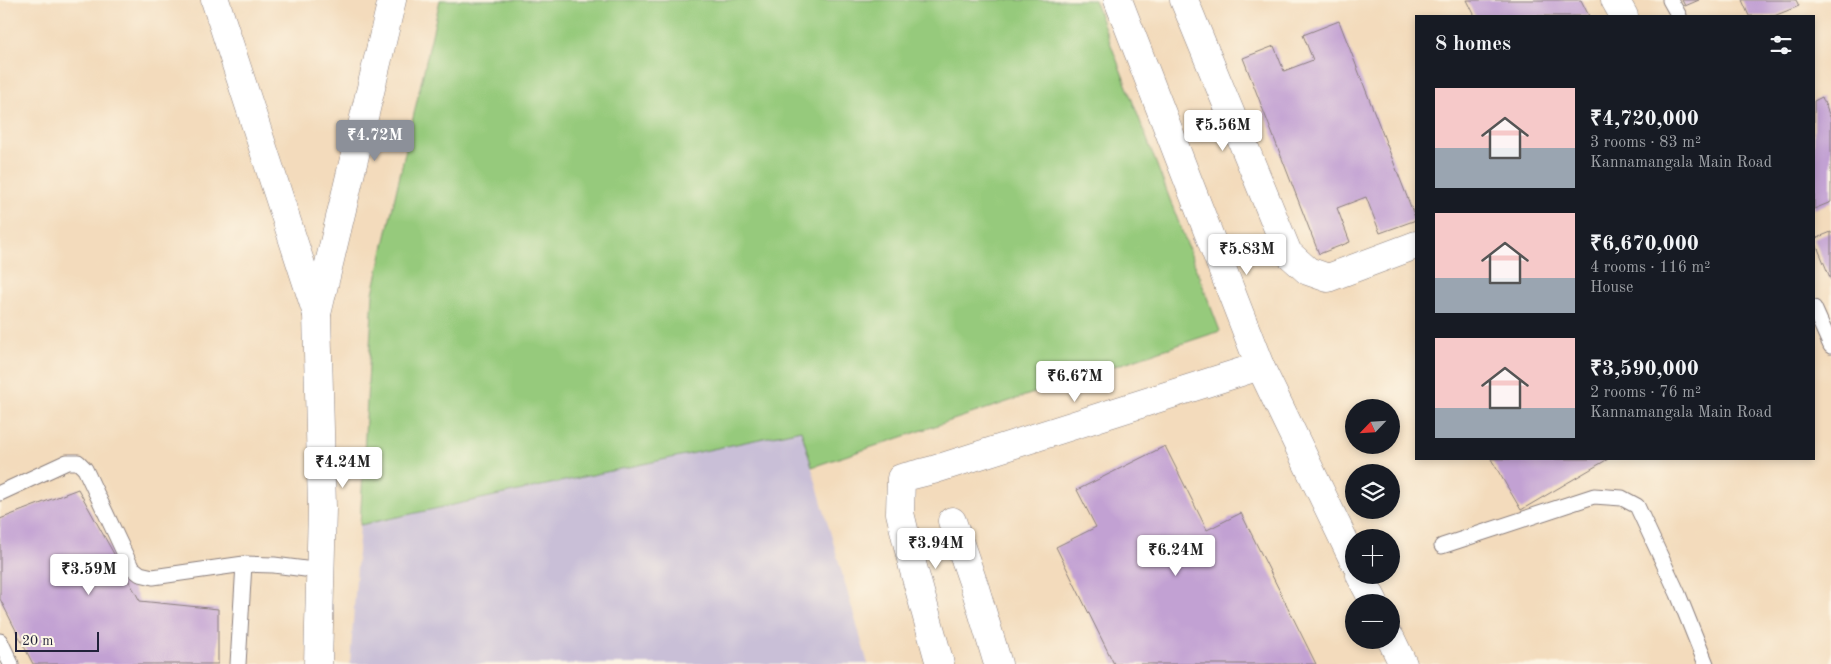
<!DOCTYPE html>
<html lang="en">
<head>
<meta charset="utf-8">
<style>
  body { margin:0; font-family:"Old Standard TT",serif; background:#242831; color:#f1f3f6; height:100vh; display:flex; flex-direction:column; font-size:19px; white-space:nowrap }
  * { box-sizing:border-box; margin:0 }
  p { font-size:16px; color:#9ea1a6 }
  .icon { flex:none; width:28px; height:28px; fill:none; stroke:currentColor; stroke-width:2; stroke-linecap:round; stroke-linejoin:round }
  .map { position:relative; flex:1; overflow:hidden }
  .drawer { position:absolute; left:1415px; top:15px; width:400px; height:445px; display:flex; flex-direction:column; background:#171b24; border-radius:0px; box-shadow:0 2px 8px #0003 }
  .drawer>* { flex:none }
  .needle { width:32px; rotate:245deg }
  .buttons { position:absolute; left:1345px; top:399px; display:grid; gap:10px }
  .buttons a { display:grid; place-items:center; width:55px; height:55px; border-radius:50%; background:#171b24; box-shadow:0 2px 8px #0003; font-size:25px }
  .scale { position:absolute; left:15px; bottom:12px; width:84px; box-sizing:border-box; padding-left:5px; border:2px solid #22223b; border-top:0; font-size:14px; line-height:18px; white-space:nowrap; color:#22223b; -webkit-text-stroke:4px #fcf5e5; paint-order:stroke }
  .price { position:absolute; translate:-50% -42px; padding:0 11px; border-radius:5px; background:#fff; color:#222; font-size:16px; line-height:32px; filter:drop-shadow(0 1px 2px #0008) }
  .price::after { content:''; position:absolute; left:50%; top:30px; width:15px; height:11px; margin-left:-8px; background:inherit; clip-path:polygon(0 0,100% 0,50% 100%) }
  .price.active { background:#8c9099; color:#fff }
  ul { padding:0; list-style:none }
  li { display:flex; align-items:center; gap:15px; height:125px; padding:0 20px }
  li span { display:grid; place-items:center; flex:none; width:140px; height:100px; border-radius:0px; color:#555 }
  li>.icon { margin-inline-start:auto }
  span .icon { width:60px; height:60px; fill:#fffc; stroke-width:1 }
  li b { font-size:21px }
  h2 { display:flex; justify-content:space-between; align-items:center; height:60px; padding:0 20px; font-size:21px }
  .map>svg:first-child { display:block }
</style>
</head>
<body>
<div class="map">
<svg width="1831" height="664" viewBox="0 0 1831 664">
  <rect width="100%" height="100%" fill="#fcf5e5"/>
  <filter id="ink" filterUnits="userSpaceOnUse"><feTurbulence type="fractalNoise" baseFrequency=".02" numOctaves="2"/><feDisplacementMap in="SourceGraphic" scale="10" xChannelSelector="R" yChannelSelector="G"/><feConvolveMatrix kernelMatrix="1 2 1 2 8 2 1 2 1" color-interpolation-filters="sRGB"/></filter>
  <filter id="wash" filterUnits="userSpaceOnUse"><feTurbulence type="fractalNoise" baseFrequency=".0096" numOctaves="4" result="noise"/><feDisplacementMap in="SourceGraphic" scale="20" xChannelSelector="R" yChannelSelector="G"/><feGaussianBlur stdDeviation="1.12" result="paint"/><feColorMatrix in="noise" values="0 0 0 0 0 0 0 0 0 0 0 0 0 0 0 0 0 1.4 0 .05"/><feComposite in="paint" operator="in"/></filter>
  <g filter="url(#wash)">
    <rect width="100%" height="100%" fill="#f3dbbc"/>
    <path fill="#c9bfd7" d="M801 430 868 664H350L360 525Z"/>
    <path fill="#96ca7b" stroke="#5c765b" d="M440 0H1094L1220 331 812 467 801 430 360 525 373 293Z"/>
    <g id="blocks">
      <g fill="#c2a1d3">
        <path d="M1467 0H1581L1589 16H1475Z"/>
        <path d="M1682 0H1699L1685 6Z"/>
        <path d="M1742 0H1796L1799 6 1774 16H1749Z"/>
        <path d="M1339 21 1416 220 1380 233 1366 197 1337 208 1350 242 1319 254 1243 58 1274 46 1284 71 1313 60 1303 35Z"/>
        <path d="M1822 97 1831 119V202L1814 209V101Z"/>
        <path d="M1831 232V280L1814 239Z"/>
        <path d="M1165 446 1207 530 1241 513 1316 664H1114L1056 547 1096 527 1077 490Z"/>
        <path d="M1491 459H1608L1521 510Z"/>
        <path d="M78 489 140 601 218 609V664H33L0 599V519Z"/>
      </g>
    </g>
  </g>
  <g filter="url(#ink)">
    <use href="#blocks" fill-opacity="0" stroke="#8a7e7c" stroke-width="1"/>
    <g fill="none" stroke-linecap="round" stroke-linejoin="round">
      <defs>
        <g id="service">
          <path d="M1670 0 1679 16"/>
          <path d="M1814 308 1831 346"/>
          <path d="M0 493 67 462H78L85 469 131 567 140 574 153 577 244 564 274 565 321 571"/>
          <path d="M1442 546 1594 496 1622 498 1637 506 1678 594 1706 664"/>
          <path d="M0 641 11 664"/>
          <path d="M238 664 244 564"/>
        </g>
        <g id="minor">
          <path d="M1118 0 1260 366 1354 561"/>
          <path d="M1184 0 1288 253 1308 271 1328 278 1416 245"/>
          <path d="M1615 0 1624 16"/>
          <path d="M952 521 975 588 998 664"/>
          <path d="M1360 575 1374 602"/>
          <path d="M1391 639 1403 664"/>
          <path d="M940 664 913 567 900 513 901 478 933 470 1260 366"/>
        </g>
        <g id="tertiary">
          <path d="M215 0 317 314"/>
          <path d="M318 664 322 508 317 314 392 0"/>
        </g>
      </defs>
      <use href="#service" stroke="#8a7e7c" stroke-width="17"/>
      <use href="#minor" stroke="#8a7e7c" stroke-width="29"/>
      <use href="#tertiary" stroke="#8a7e7c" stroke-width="29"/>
      <use href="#service" stroke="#fff" stroke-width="15"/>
      <use href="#minor" stroke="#fff" stroke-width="28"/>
      <use href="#tertiary" stroke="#fff" stroke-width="28"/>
    </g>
  </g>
</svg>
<div class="buttons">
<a><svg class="needle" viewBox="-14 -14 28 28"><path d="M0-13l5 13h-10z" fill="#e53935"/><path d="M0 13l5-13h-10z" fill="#9ea1a6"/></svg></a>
<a><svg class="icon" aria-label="layers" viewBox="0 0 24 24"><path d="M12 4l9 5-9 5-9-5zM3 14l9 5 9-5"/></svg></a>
<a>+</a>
<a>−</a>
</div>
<div class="scale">20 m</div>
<b class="price" style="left:1223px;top:152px">₹5.56M</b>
<b class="price active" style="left:375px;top:162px">₹4.72M</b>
<b class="price" style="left:1247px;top:276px">₹5.83M</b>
<b class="price" style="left:1075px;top:403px">₹6.67M</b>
<b class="price" style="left:343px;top:489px">₹4.24M</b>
<b class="price" style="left:936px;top:570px">₹3.94M</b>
<b class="price" style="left:1176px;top:577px">₹6.24M</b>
<b class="price" style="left:89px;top:596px">₹3.59M</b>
<section class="drawer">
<h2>8 homes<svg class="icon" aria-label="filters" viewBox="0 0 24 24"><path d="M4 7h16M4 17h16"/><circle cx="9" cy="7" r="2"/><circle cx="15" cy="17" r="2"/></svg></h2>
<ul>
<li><span style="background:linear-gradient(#f6c9c9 60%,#9aa5b1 0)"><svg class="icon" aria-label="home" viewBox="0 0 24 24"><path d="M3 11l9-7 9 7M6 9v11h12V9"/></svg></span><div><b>₹4,720,000</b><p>3 rooms · 83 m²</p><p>Kannamangala Main Road</p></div></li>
<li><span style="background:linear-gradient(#f6c9c9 65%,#9aa5b1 0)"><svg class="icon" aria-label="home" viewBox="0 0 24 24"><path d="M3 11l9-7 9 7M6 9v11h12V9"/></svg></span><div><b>₹6,670,000</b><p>4 rooms · 116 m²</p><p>House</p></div></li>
<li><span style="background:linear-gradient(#f6c9c9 70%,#9aa5b1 0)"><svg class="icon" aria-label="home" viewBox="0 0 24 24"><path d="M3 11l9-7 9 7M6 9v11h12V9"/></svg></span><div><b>₹3,590,000</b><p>2 rooms · 76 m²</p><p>Kannamangala Main Road</p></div></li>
</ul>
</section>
</div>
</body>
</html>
